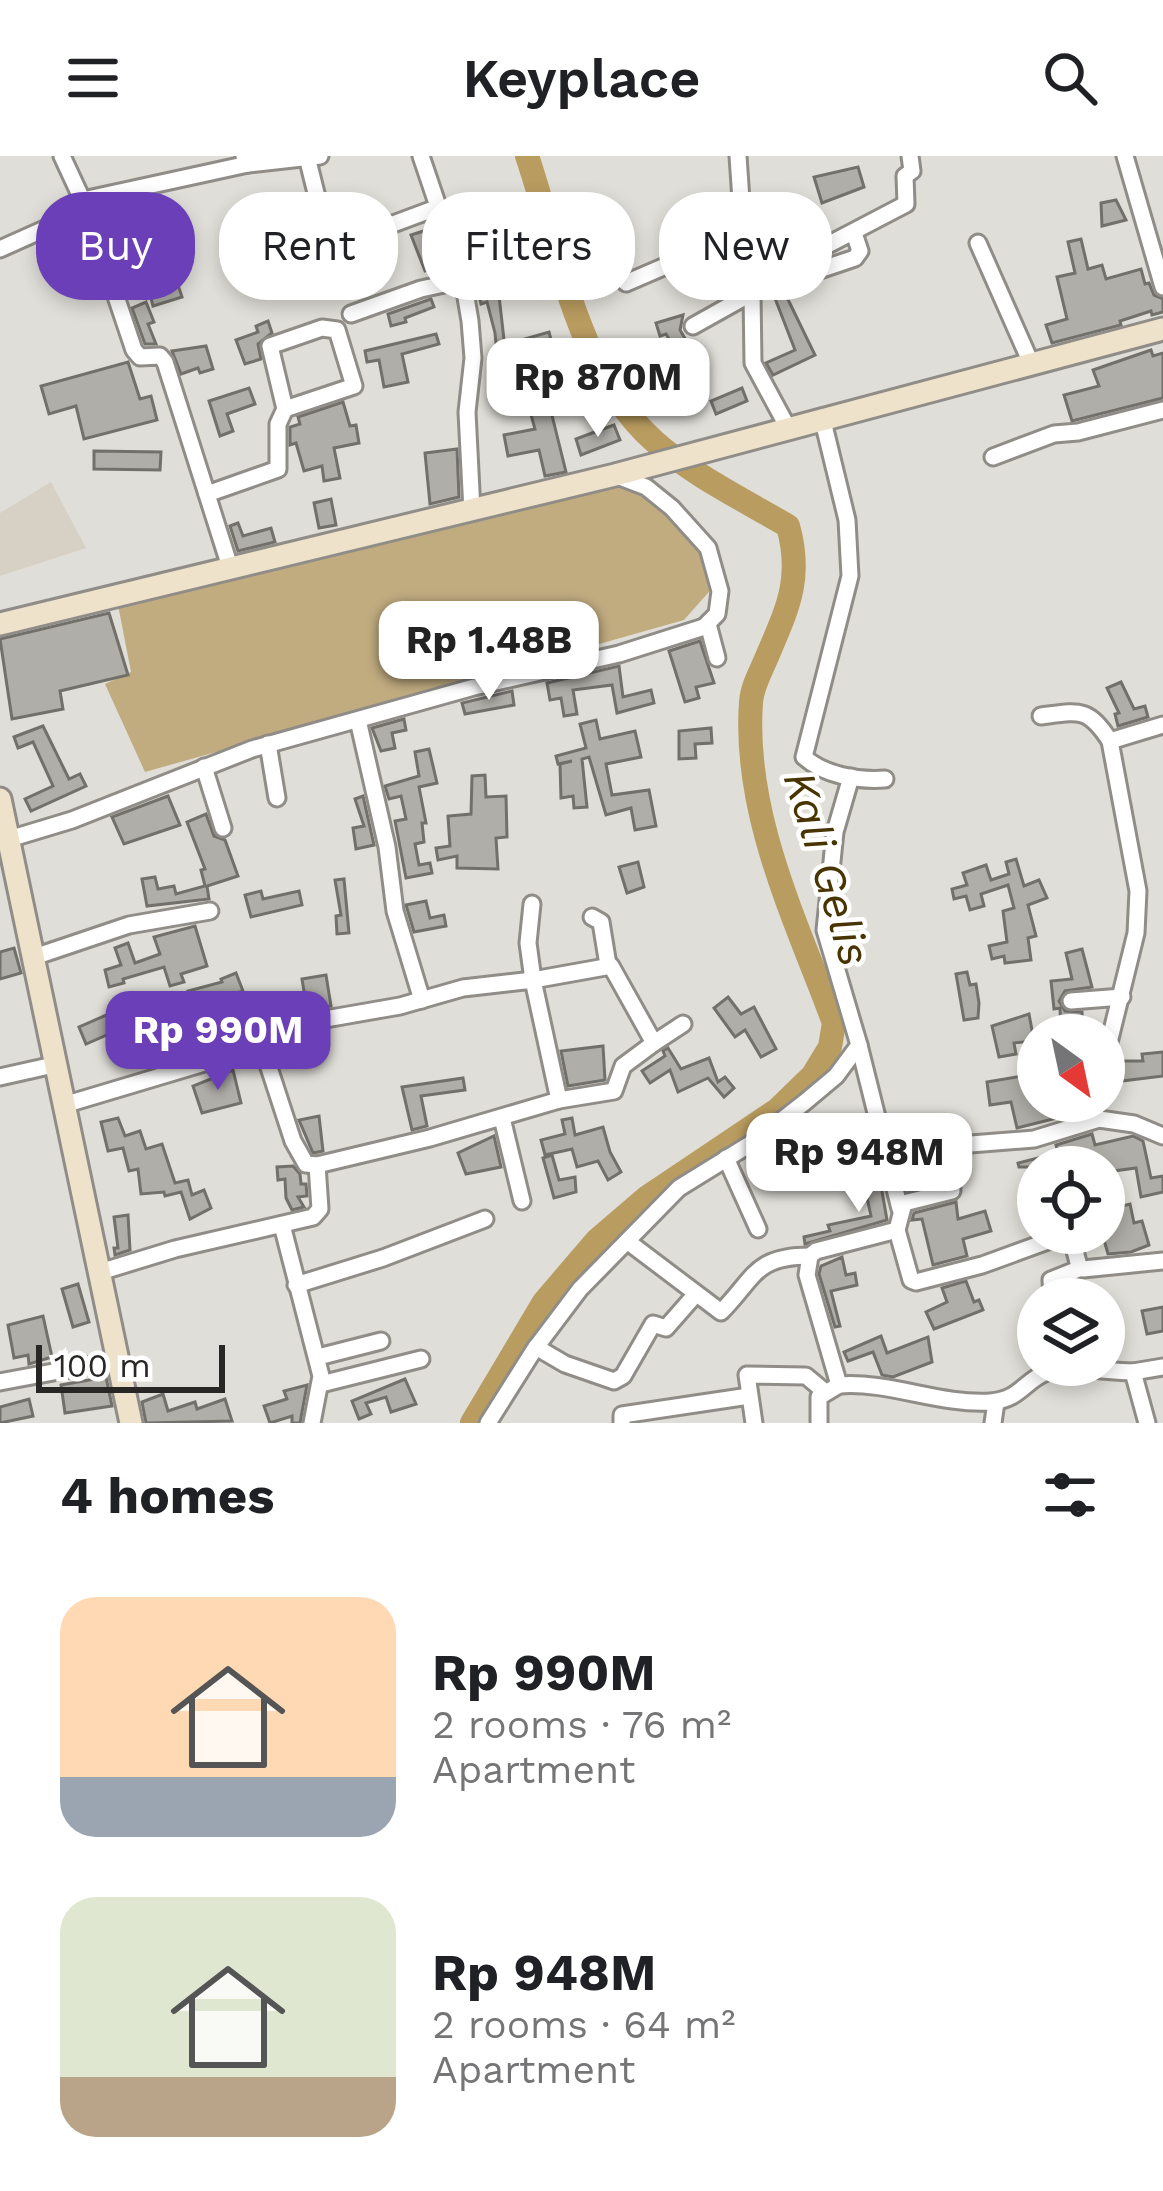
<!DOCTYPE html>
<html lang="en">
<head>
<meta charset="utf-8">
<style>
  body { margin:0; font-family:"Work Sans",sans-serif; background:#f2f2f2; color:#202124; height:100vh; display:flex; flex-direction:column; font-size:45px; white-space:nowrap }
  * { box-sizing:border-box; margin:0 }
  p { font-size:39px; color:#757577 }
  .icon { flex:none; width:66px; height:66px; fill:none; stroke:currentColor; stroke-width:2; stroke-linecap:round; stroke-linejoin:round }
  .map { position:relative; height:1267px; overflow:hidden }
  .panel { display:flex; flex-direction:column; background:#fff; flex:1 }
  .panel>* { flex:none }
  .banner { position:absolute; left:36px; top:36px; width:1092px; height:108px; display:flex; gap:24px }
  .needle { width:78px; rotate:147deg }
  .fabs { position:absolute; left:1017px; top:858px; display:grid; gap:24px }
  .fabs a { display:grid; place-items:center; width:108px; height:108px; border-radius:50%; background:#fff; box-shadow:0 6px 18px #0003; font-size:60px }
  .scale { position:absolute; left:36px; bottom:30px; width:189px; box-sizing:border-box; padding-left:12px; border:6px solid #282725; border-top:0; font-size:33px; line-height:42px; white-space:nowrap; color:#282725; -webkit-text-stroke:9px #fff; paint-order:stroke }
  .price { position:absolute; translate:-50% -102px; padding:0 27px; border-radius:24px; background:#fff; color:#222; font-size:39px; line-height:78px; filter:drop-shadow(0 3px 6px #0008) }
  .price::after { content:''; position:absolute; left:50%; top:72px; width:36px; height:27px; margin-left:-18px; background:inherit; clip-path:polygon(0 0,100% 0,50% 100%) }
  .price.active { background:#6a3fb7; color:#fff }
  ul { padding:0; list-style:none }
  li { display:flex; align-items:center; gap:36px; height:300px; padding:0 60px }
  li span { display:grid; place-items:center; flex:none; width:336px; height:240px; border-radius:36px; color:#555 }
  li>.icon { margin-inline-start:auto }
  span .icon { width:144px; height:144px; fill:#fffc; stroke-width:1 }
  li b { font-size:51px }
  h2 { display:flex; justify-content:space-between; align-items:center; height:144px; padding:0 60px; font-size:51px }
  .pill { padding:0 42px; border-radius:48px; background:#fff; box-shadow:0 6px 18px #0003; font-size:42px; line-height:108px }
  .pill.active { background:#6a3fb7; color:#fff }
  header { display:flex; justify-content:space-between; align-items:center; height:156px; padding:0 60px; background:#fff; font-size:54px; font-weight:600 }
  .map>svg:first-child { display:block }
</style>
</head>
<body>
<header><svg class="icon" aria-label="menu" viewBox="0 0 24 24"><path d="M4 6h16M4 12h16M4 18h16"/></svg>Keyplace<svg class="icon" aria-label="search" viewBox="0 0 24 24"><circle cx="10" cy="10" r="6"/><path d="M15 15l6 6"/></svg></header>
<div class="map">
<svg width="1163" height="1267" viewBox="0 0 1163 1267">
  <rect width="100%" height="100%" fill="#e0ded8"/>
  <path fill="#d7d1c5" d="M51 326 86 392 0 420V357Z"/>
  <path fill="#c1ac80" d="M630 329 699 387 716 428 684 464 145 616 105 528 131 516 118 449 341 393Z"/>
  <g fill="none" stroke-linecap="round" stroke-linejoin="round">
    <path stroke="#b99c5f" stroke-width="24" d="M472 1267 544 1146 597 1084 646 1042 777 954 813 919 830 891 834 867C796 764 743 659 751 546 752 531 760 517 766 503 787 453 803 424 788 370 747 346 688 316 654 285 577 216 559 94 527 0"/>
  </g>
  <g fill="#b0aea8" stroke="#72706b" stroke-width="3">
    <path d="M858 11 864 31 822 47 814 21Z"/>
    <path d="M1116 44 1126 64 1102 70 1101 47Z"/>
    <path d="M433 72 440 110 425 115 411 79Z"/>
    <path d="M508 74 521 118 493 129 485 95 472 100 468 90Z"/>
    <path d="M1081 83 1088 113 1102 109 1106 123 1141 113 1145 128 1149 127 1154 139 1163 143V156L1152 159 1151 155 1120 165 1121 169 1052 187 1046 169 1067 163 1057 121 1075 117 1068 86Z"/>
    <path d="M177 126 182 141 153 150 149 134Z"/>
    <path d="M780 127 815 199 773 219 766 207 795 194 771 132Z"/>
    <path d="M498 131 508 219 499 220 495 177 487 146 481 148 478 135Z"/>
    <path d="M431 143 434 151 405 162 406 166 391 170 388 158Z"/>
    <path d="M146 146 154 166 148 168 156 188H145L132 152Z"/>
    <path d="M683 159 680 174 693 196 681 203 666 178 660 180 656 167Z"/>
    <path d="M268 165 272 177 258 188 261 203 245 208 236 184 258 176 256 170Z"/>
    <path d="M549 176 555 199 569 196 572 207 536 211 534 197 525 200 521 184Z"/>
    <path d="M436 178 439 188 402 198 408 226 384 231 379 204 367 206 365 195Z"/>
    <path d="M206 190 213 213 200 217 198 212 181 218 172 195Z"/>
    <path d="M1151 194 1153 200 1163 197V242L1072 265 1064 239 1099 230 1093 214Z"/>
    <path d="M128 206 140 243 151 240 157 264 84 283 76 250 49 258 41 230Z"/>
    <path d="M567 219 573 237 562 240 559 231 546 235 566 316 545 320 539 294 508 300 504 279 535 273 523 230Z"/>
    <path d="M249 232 255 248 227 258 233 275 220 280 209 245Z"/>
    <path d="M742 232 747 245 716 258 711 245Z"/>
    <path d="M343 246 350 270 356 269 359 287 334 292 340 322 324 325 322 310 304 315 296 287 290 289V271L300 268 298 261Z"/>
    <path d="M614 269 620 284 581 299 576 283Z"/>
    <path d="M457 293 459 341 430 348 425 297Z"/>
    <path d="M94 295 161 296 160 314 94 313Z"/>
    <path d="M331 343 336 369 319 372 314 347Z"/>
    <path d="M238 367 243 380 271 372 275 386 238 395 230 370Z"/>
    <path d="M109 457 128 519 60 535 63 553 12 563 0 483Z"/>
    <path d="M700 485 714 527 696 531 699 542 685 546 669 495Z"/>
    <path d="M619 510 623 541 651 534 654 547 617 557 612 529 573 534 577 558 564 560 561 542 550 544 547 527Z"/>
    <path d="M1121 526 1134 553 1145 550 1148 561 1118 570 1115 558 1119 557 1107 532Z"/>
    <path d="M512 535 514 549 465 558 462 547Z"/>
    <path d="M404 563 406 574 392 577 395 592 381 595 372 572Z"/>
    <path d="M596 564 600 583 635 575 641 601 606 608 612 639 649 634 656 670 635 674 631 652 606 659 589 601 582 603 587 651 574 652 573 640 561 642 560 608 572 605 558 608 556 600 586 592 580 568Z"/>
    <path d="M43 570 69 623 80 618 86 630 31 655 25 643 53 630 33 586 18 592 14 581Z"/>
    <path d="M711 572 712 587 695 588 696 602 679 603V575Z"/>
    <path d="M429 593 437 627 419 631 426 667H422L424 686 415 688 419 709 430 707 432 717 406 722 395 665 406 663 401 640 389 643 385 630 419 620 415 596Z"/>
    <path d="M485 619 486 641 506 640 507 681 496 682 498 713 457 712V700L438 704 436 692 450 690 448 660 471 658 472 620Z"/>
    <path d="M168 640 180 669 124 688 112 661Z"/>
    <path d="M363 640 374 689 356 693 353 672 364 670 355 643Z"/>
    <path d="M206 658 214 680 225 684 238 720 207 730 209 743 147 750 142 723 155 721 158 733 174 730 176 738 205 730 201 714 205 713 187 666Z"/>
    <path d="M1016 703 1024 730 1039 724 1047 742 1028 749 1036 780 1028 782 1031 804 1005 807 1004 800 992 803 989 790 1007 786 1003 755 1014 752 1008 729 981 738 984 750 970 754 966 740 954 743 952 733 967 729 963 717 986 709 991 724 1009 718 1006 706Z"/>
    <path d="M638 706 644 731 627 737 619 711Z"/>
    <path d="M344 723 349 777 337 778 336 760 341 759 335 724Z"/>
    <path d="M261 735 263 743 299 735 302 749 251 761 245 739Z"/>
    <path d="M426 745 430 762 444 759 446 770 414 776 406 749Z"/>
    <path d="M195 770 207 810 181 818 184 826 170 830 164 811 123 823 124 827 109 831 105 814 121 809 115 792 128 787 135 807 160 798 154 781Z"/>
    <path d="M14 792 21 817 0 823V796Z"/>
    <path d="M1082 793 1092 831 1065 835 1059 845 1065 855 1082 856 1083 879H1061L1060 852 1054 853 1051 825 1072 823 1066 797Z"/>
    <path d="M967 816 970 829 976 828 979 847 978 862 964 864 956 818Z"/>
    <path d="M236 817 243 835 228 840 242 879 227 886 212 843 192 849 188 835 222 826 221 823Z"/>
    <path d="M326 819 331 850 307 854 302 823Z"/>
    <path d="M728 841 741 858 754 851 776 893 761 901 745 874 735 881 714 852Z"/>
    <path d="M111 857 118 874 86 888 79 871Z"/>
    <path d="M1029 858 1034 885 1014 887 1016 898 999 901 992 870Z"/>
    <path d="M164 860 168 874H196V890L168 891 171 901 153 905 146 866Z"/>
    <path d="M603 890 605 924 568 930 561 895Z"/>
    <path d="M668 892 681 913 709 902 718 926 725 921 734 932 724 941 708 922 678 936 670 914 650 927 642 915 665 900 663 895Z"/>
    <path d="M1163 896V920L1122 925V905H1143L1142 898Z"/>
    <path d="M233 914 241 947 202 957 193 930Z"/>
    <path d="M1022 920 1038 921V945H1051L1052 951 1082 945 1081 956 1017 972 1011 946 990 949 987 926Z"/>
    <path d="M463 922 465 934 421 940 427 970 412 974 402 931Z"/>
    <path d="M319 960 323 995 313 997 299 964Z"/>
    <path d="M934 960 937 977 919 980 920 985 896 989 891 969Z"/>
    <path d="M118 962 125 980 140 975 146 993 162 988 175 1027 188 1024 192 1039 204 1034 211 1052 190 1063 181 1036 165 1040 164 1036 141 1038 138 1013 129 1015 123 992 108 995 101 966Z"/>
    <path d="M572 962 575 979 603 971 610 996 621 1016 608 1024 598 1005 577 1011 572 993 545 999 541 984 565 978 562 964Z"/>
    <path d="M1092 978 1095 989 1133 980 1143 985 1151 1022 1163 1020V1036L1141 1041 1136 1012 1106 1016 1105 1011H1038V1036H1034L1028 1011H1019L1018 1007 1058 997 1056 989Z"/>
    <path d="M494 980 501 1011 466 1018 458 997Z"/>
    <path d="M552 999 559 1024 575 1021 576 1036 554 1042 543 1002Z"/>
    <path d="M293 1010 300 1018 301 1028H306L307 1040 298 1041 304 1051 292 1054 286 1042 285 1023 278 1024 277 1011Z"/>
    <path d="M880 1024 887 1064 805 1088 804 1081 830 1075 828 1069 871 1060 864 1028Z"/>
    <path d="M956 1046 958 1063 985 1055 991 1075 963 1083 967 1100 933 1109 922 1063 912 1064 914 1057Z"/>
    <path d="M1130 1048 1134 1067 1142 1065 1149 1089 1131 1096 1108 1098 1102 1077 1104 1065 1117 1062 1122 1050Z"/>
    <path d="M128 1059 130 1094 115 1099 114 1092H118L114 1061Z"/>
    <path d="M842 1101 846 1119 855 1117 857 1129 831 1135 840 1170 835 1171 819 1118 821 1110Z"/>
    <path d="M966 1125 974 1146 979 1144 983 1154 934 1173 926 1156 947 1146 942 1132Z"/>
    <path d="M78 1128 89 1166 73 1171 62 1133Z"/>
    <path d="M1163 1151V1175L1147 1178 1142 1155Z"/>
    <path d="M43 1160 52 1201 29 1208 28 1199 14 1202 8 1169Z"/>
    <path d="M881 1180 887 1197 928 1181 932 1206 893 1221 882 1219 873 1196 848 1205 844 1196Z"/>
    <path d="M106 1221 112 1250 65 1257 61 1229Z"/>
    <path d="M405 1223 416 1248 391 1256 386 1241 366 1247 371 1258 359 1263 352 1245Z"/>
    <path d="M307 1229 300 1267H292V1260L270 1267 264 1250 287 1243 284 1235Z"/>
    <path d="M163 1238 168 1255 195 1246 197 1253 225 1243 232 1265 146 1267 142 1246Z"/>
    <path d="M29 1243 33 1260 0 1267V1251Z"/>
  </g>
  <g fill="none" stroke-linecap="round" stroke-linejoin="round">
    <defs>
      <g id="street">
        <path d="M62 0 87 54 134 194 140 201 160 200 165 206 231 414"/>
        <path d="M244 0 248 8 320 0"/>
        <path d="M421 0 463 124 470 165 473 202 467 256 472 355"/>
        <path d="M738 0 745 103 752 137 753 207 787 270"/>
        <path d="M1125 0 1163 131"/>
        <path d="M307 1 330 93"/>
        <path d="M83 44 248 8"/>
        <path d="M978 87 1031 207"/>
        <path d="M0 93 87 54"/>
        <path d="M781 111 793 123 855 102 860 95 854 77"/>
        <path d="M264 116 436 52"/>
        <path d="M626 127 677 105 742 66"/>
        <path d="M751 129 906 48 905 20 912 15 910 0"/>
        <path d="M351 158 421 133 463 124"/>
        <path d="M693 170 752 137"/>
        <path d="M822 261 847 364 850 420 804 601C824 619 857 625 885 623"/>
        <path d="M993 301 1054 278 1078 276 1163 254"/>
        <path d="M207 338 278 313V268L285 253 354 230 337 174 322 172 270 190 285 253"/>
        <path d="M708 468 717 502"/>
        <path d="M1041 560C1079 555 1088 551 1110 585"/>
        <path d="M358 564 387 691 395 755 422 844"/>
        <path d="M268 588 277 642"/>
        <path d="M204 611 223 672"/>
        <path d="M9 683 72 664 252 593 474 531 619 498 704 471 717 458 720 435 708 392 672 352 646 331 617 320"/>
        <path d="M592 761 601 766 608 809"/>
        <path d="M34 801 129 769 210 755"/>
        <path d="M1071 845 1122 841"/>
        <path d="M261 887 293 985 306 1008 317 1009 430 982 559 944 614 935 623 910 654 887 611 810 533 824 528 787 532 748"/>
        <path d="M654 887 683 868"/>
        <path d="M859 889 900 1053"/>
        <path d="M1104 907 1136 777 1138 735 1110 585 1163 569"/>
        <path d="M0 921 58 908"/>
        <path d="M1094 945 1093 955 1099 963 1134 968 1163 980"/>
        <path d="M67 948 221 902 297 868 400 850 463 832 533 824 559 944"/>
        <path d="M502 962 522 1045"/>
        <path d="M726 1002 758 1073"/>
        <path d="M887 1003 953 992"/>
        <path d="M1104 1053 1110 1052"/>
        <path d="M282 1069 321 1220 312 1267"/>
        <path d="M897 1074 911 1124 916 1126 982 1109 1070 1077"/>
        <path d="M1071 1080 1079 1110 1083 1113 1163 1105"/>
        <path d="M627 1085 721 1156C755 1122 754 1100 810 1100"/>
        <path d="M100 1116 175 1093 313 1061 320 1053 317 1009"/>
        <path d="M296 1129 383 1102 485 1063"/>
        <path d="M1052 1143 1051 1124 1081 1112"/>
        <path d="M536 1191 565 1208 614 1225 623 1220 653 1168 666 1172 695 1139"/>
        <path d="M318 1201 381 1185"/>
        <path d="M1133 1216 1163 1211"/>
        <path d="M0 1226 118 1204"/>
        <path d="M321 1228 421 1203"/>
        <path d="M839 1229C889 1225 939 1249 990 1246 1020 1244 1025 1224 1047 1216 1071 1208 1107 1216 1133 1216L1147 1267"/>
        <path d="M488 1267 534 1194 580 1133 679 1032 755 985 805 946 836 920 859 889 825 774 835 676 851 621"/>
        <path d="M622 1267V1259L749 1240"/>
        <path d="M754 1267 747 1219 806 1220 824 1235"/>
        <path d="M819 1267V1241L839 1229 807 1119 810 1100 816 1095 897 1074 904 1047 952 1035 950 996 958 989 1034 983 1099 963"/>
        <path d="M993 1267 996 1246"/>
      </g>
      <g id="secondary">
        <path d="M0 468 615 319 1163 173"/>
        <path d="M0 643 131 1267"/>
      </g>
    </defs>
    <use href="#street" stroke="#908d88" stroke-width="21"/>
    <use href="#secondary" stroke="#908d88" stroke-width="27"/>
    <use href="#street" stroke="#fff" stroke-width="15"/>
    <use href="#secondary" stroke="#eee2ca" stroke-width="21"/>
  </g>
  <g text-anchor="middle" stroke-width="9" stroke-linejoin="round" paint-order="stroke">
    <g font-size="45" font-style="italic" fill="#483400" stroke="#fff">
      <text transform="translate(828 712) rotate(73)" y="16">Kali Gelis</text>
    </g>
  </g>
</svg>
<div class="fabs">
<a><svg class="needle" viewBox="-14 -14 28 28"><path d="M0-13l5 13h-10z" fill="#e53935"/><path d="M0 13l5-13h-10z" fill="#757577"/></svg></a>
<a><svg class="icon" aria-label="locate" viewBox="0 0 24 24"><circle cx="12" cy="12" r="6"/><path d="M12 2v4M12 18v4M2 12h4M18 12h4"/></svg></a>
<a><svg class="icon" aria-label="layers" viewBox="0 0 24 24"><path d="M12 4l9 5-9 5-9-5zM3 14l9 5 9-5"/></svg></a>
</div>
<div class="scale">100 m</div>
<b class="price" style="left:598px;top:284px">Rp 870M</b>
<b class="price" style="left:489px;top:547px">Rp 1.48B</b>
<b class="price active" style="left:218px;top:937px">Rp 990M</b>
<b class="price" style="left:859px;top:1059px">Rp 948M</b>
<div class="banner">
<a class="pill active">Buy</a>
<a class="pill">Rent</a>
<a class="pill">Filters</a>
<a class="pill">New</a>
</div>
</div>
<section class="panel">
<h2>4 homes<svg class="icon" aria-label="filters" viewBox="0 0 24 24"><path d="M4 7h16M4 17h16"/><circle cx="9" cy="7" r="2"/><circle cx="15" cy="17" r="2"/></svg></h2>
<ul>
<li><span style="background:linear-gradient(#ffd9b3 75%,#9aa5b1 0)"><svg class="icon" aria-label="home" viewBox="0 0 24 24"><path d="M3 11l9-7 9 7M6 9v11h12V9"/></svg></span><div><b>Rp 990M</b><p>2 rooms · 76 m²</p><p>Apartment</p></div></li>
<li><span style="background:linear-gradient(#dfe7d0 75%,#b9a48a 0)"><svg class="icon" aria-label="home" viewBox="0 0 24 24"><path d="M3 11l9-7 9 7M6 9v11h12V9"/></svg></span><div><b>Rp 948M</b><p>2 rooms · 64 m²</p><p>Apartment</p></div></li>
</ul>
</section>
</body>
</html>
